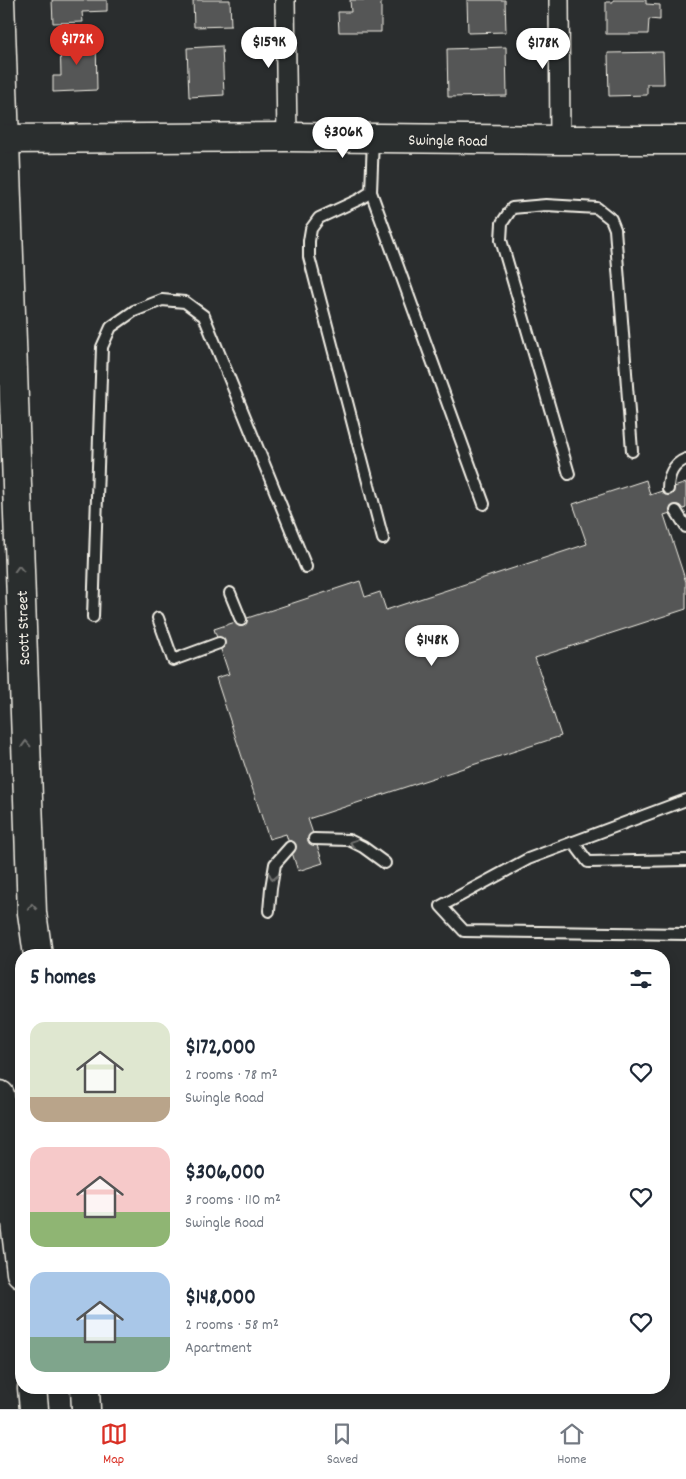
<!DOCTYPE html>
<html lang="en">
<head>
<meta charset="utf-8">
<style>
  body { margin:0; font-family:Dekko,sans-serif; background:#f6f6f7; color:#1f2937; height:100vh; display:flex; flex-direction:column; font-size:19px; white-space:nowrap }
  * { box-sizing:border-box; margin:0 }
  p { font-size:16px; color:#747a83 }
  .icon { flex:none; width:28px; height:28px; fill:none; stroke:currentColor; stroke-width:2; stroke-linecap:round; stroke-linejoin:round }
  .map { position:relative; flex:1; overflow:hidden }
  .panel { position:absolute; left:15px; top:949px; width:655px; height:445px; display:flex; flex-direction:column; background:#fff; border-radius:20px; box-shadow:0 2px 12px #0003 }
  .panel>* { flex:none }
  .price { position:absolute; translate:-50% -42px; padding:0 11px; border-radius:18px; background:#fff; color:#222; font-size:16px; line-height:32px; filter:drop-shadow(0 1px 2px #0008) }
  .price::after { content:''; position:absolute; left:50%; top:30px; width:15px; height:11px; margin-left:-8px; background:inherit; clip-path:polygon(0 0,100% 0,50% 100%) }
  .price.selected { background:#d93025; color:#fff }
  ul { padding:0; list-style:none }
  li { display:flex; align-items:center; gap:15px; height:125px; padding:0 15px }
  li span { display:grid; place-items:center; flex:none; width:140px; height:100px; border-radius:15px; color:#555 }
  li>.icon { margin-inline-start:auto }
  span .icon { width:60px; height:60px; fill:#fffc; stroke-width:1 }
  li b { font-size:21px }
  h2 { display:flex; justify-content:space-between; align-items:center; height:60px; padding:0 15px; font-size:21px }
  .menu { display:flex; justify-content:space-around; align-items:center; height:70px; border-top:1px solid #e0e1e3; background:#fff; font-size:14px; color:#747a83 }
  .menu a { display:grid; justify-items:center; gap:2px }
  .menu .selected { color:#d93025 }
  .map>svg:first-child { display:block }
</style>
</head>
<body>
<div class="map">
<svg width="686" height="1409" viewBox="0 0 686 1409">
  <rect width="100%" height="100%" fill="#2a2d2e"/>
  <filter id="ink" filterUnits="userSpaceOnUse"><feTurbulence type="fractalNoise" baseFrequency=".02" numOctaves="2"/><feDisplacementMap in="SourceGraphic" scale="10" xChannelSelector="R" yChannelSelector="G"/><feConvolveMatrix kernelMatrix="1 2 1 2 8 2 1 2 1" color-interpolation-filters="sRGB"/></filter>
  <g filter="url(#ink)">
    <g fill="#555756" stroke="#f4f1e8">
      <path d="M52 0H107V11L82 12 83 22 53 23Z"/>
      <path d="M193 0H230L231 26 194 27Z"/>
      <path d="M350 0H381V32H339L338 12H351Z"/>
      <path d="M467 0H505L506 32 468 33Z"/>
      <path d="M613 0H646V4L660 5V20L649 19 648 34H606V2H613Z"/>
      <path d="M96 37 97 90 53 92V76H61L60 39Z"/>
      <path d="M222 46 224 95 189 97 187 48Z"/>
      <path d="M506 47 507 96 448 97 447 49Z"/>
      <path d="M663 52 664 84H647V95L609 96 608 53Z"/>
      <path d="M646 480 650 495 686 483V508L664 515 686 582V609L535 658 561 736 308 819 323 863 298 871 286 834 269 839 216 678 229 674 214 629 360 581 365 597 380 592 386 610 587 544 573 504Z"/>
    </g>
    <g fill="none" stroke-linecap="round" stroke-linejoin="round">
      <defs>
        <g id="lane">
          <path d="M373 139 371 192 360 199 319 218 311 229 309 241V257L383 539"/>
          <path d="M371 192 484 504"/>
          <path d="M569 474 501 240 502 223 512 208 546 205 597 208 611 219 615 229 632 451"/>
          <path d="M668 489C668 476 673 464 686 459"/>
          <path d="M676 511 686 527"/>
          <path d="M230 593 241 620"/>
          <path d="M93 617 102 347 111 327 134 311 162 300 185 302 204 316 306 567"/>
          <path d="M158 618 173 660 219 643"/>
          <path d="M686 800 528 859 441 906 464 931 686 934"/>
          <path d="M314 839 349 840 363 847 385 863"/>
          <path d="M573 842 588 862 686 860"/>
          <path d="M269 911 271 888 275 864 290 847"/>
        </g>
        <g id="street">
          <path d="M285 0 287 137"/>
          <path d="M559 0 560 140"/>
        </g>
        <g id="secondary">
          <path d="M0 0 32 913 38 955"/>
          <path d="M0 139 287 137 560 140H686"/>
          <path d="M0 1095 21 1273"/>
          <path d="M32 1388 34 1409"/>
          <path d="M85 1388 86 1409"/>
        </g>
      </defs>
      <use href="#lane" stroke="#f4f1e8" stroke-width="14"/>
      <use href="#street" stroke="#f4f1e8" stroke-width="22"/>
      <use href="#secondary" stroke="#f4f1e8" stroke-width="31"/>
      <use href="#lane" stroke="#2a2d2e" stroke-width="10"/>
      <use href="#street" stroke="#2a2d2e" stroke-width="19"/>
      <use href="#secondary" stroke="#2a2d2e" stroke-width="28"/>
    </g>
    <defs><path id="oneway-chevron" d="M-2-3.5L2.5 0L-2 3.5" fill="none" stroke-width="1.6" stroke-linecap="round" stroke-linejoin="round" transform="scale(1.25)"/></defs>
    <g stroke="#71726f">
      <use href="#oneway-chevron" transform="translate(19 569) rotate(-92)"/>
      <use href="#oneway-chevron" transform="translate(26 744) rotate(-92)"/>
      <use href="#oneway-chevron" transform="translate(353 843) rotate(-160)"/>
      <use href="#oneway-chevron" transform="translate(273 877) rotate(101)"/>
      <use href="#oneway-chevron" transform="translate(32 907) rotate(-93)"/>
    </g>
  </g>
  <g text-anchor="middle" stroke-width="4" stroke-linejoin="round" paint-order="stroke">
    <g font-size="16" fill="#f4f1e8" stroke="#2a2d2e">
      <text transform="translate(448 139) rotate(1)" y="6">Swingle Road</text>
      <text transform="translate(22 628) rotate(-92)" y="6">Scott Street</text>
    </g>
  </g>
</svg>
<b class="price selected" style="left:77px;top:66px">$172K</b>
<b class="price" style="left:269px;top:69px">$159K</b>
<b class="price" style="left:543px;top:70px">$178K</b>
<b class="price" style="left:343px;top:159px">$306K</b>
<b class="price" style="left:432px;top:667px">$148K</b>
<section class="panel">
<h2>5 homes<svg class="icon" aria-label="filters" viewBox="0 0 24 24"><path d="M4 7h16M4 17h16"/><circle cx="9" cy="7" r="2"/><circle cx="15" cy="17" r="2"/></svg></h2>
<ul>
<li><span style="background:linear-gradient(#dfe7d0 75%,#b9a48a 0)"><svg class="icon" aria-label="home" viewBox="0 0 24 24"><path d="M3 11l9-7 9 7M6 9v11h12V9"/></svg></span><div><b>$172,000</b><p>2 rooms · 78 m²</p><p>Swingle Road</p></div><svg class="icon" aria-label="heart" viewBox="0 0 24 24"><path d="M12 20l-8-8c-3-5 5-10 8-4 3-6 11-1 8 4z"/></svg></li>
<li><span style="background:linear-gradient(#f6c9c9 65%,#8fb573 0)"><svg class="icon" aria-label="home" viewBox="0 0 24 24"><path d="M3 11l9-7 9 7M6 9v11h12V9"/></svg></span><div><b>$306,000</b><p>3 rooms · 110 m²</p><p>Swingle Road</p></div><svg class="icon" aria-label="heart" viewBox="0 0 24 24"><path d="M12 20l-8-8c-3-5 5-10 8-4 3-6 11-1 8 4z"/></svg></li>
<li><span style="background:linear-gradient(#a9c7e8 65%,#7fa58c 0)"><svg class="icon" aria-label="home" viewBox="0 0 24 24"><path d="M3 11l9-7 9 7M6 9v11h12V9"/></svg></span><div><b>$148,000</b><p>2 rooms · 58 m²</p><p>Apartment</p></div><svg class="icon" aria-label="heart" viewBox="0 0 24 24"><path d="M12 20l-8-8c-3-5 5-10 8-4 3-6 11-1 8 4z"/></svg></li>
</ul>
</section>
</div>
<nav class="menu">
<a class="selected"><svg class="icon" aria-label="map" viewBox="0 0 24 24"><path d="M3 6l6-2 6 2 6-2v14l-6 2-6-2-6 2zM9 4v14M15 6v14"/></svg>Map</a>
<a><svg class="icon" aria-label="saved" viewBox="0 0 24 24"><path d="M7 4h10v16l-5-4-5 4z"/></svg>Saved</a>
<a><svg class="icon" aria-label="home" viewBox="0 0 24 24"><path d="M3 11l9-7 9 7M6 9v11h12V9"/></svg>Home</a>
</nav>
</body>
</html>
